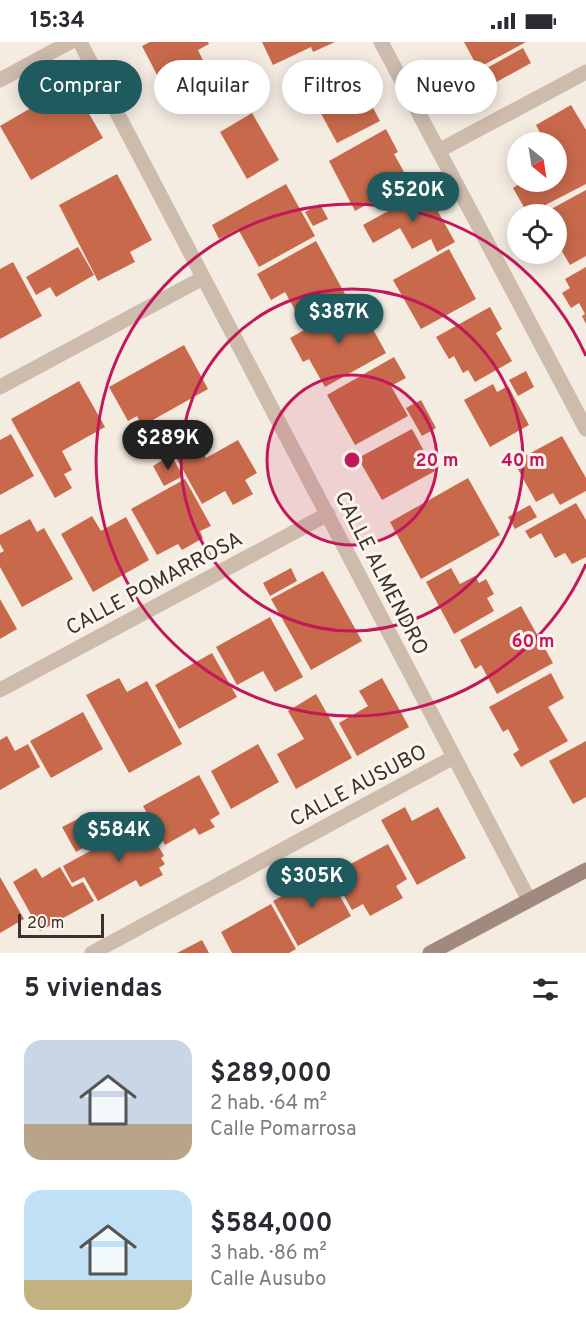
<!DOCTYPE html>
<html lang="es">
<head>
<meta charset="utf-8">
<style>
  body { margin:0; font-family:Overpass,sans-serif; background:#f7f7f7; color:#2b2b33; height:100vh; display:flex; flex-direction:column; font-size:22px; white-space:nowrap }
  * { box-sizing:border-box; margin:0 }
  p { font-size:20px; color:#7c7c81 }
  .icon { flex:none; width:33px; height:33px; fill:none; stroke:currentColor; stroke-width:2; stroke-linecap:round; stroke-linejoin:round }
  .map { position:relative; height:911px; overflow:hidden }
  .sheet { display:flex; flex-direction:column; background:#fff; flex:1 }
  .sheet>* { flex:none }
  .hud { position:absolute; left:18px; top:18px; width:550px; height:54px; display:flex; gap:12px }
  .needle { width:39px; rotate:150deg }
  .tools { position:absolute; left:507px; top:90px; display:grid; gap:12px }
  .tools a { display:grid; place-items:center; width:60px; height:60px; border-radius:50%; background:#fff; box-shadow:0 3px 15px #0003; font-size:30px }
  .scale { position:absolute; left:18px; bottom:15px; width:86px; box-sizing:border-box; padding-left:6px; border:3px solid #3b302b; border-top:0; font-size:16px; line-height:21px; white-space:nowrap; color:#3b302b; -webkit-text-stroke:4px #fbf5ee; paint-order:stroke }
  .price { position:absolute; translate:-50% -51px; padding:0 14px; border-radius:21px; background:#1f5a5e; color:#fff; font-size:20px; line-height:39px; filter:drop-shadow(0 2px 3px #0008) }
  .price::after { content:''; position:absolute; left:50%; top:36px; width:18px; height:14px; margin-left:-9px; background:inherit; clip-path:polygon(0 0,100% 0,50% 100%) }
  .price.current { background:#222; color:#fff }
  ul { padding:0; list-style:none }
  li { display:flex; align-items:center; gap:18px; height:150px; padding:0 24px }
  li span { display:grid; place-items:center; flex:none; width:168px; height:120px; border-radius:18px; color:#555 }
  li>.icon { margin-inline-start:auto }
  span .icon { width:72px; height:72px; fill:#fffc; stroke-width:1 }
  li b { font-size:26px }
  h2 { display:flex; justify-content:space-between; align-items:center; height:72px; padding:0 24px; font-size:26px }
  .pill { padding:0 21px; border-radius:27px; background:#fff; box-shadow:0 3px 15px #0003; font-size:21px; line-height:54px }
  .pill.current { background:#1f5a5e; color:#fff }
  .status { display:flex; justify-content:space-between; align-items:center; height:42px; padding:0 30px; background:#fff; direction:ltr }
  .status svg { height:16px; fill:currentColor }
  .map>svg:first-child { display:block }
</style>
</head>
<body>
<div class="status"><b>15:34</b><svg viewBox="0 0 49 12"><path d="M0 12V9h3v3zM5 12V6h3v6zM10 12V3h3v9zM15 12V0h3v12zM26 1h20v11H26zM47 4h2v5h-2z"/></svg></div>
<div class="map">
<svg width="586" height="911" viewBox="0 0 586 911">
  <rect width="100%" height="100%" fill="#f4ebe1"/>
  <g fill="#c8694b">
    <path d="M150 0H208L209 2 198 8 209 31 167 52 142 4Z"/>
    <path d="M262 0H335L313 10 311 5 273 23Z"/>
    <path d="M464 0H526L478 26Z"/>
    <path d="M523 6 531 21 484 47 476 32Z"/>
    <path d="M354 30 380 79 337 101 311 53Z"/>
    <path d="M72 42 103 96 31 138 0 84Z"/>
    <path d="M571 63 586 88V142L528 172 513 146 522 140H556V100H545L536 83Z"/>
    <path d="M252 71 279 118 247 137 220 90Z"/>
    <path d="M386 87 398 110 394 112 409 139 355 169 329 119Z"/>
    <path d="M117 132 152 198 130 210 135 220 98 239 59 163Z"/>
    <path d="M286 142 315 194 259 225 238 187 219 197 212 183Z"/>
    <path d="M426 148 455 200 437 210 431 197 412 207 400 186 373 201 363 183Z"/>
    <path d="M586 148V214L570 223 556 199V172H542Z"/>
    <path d="M320 162 328 177 313 184 305 170Z"/>
    <path d="M316 199 345 252 300 277 285 250 271 258 257 232Z"/>
    <path d="M78 205 94 233 56 255 50 245 36 253 26 235Z"/>
    <path d="M449 207 476 257 421 287 393 238Z"/>
    <path d="M13 220 42 274 0 297V227Z"/>
    <path d="M586 225V282L582 274 585 272 579 261 571 266 562 251 570 246 565 237Z"/>
    <path d="M347 264 353 274 363 269 386 311 325 345 309 317 303 320 290 296Z"/>
    <path d="M490 265 502 287 496 291 512 319 475 340 468 328 463 331 454 314 449 317 436 295Z"/>
    <path d="M184 303 208 347 142 384 137 374 128 379 109 345Z"/>
    <path d="M394 315 406 336 391 344 408 374 355 403 327 353Z"/>
    <path d="M526 329 534 345 518 354 509 338Z"/>
    <path d="M79 339 105 385 62 409 72 428 64 432 72 446 55 456 11 377Z"/>
    <path d="M493 342 497 350 508 344 529 383 490 405 464 358Z"/>
    <path d="M421 358 436 386 422 394 406 366Z"/>
    <path d="M412 387 435 429 382 458 358 416Z"/>
    <path d="M11 392 34 434 0 453V398Z"/>
    <path d="M562 394 586 436V449L560 463 553 451 536 460 514 420Z"/>
    <path d="M196 397 206 416 238 398 257 431 245 438 253 452 233 463 225 449 202 462 173 410Z"/>
    <path d="M171 413 183 434 164 444 153 424Z"/>
    <path d="M468 436 500 493 421 537 390 480Z"/>
    <path d="M185 437 211 484 200 489 203 496 182 508 178 502 157 513 131 467Z"/>
    <path d="M576 461 586 478V515L572 522 565 511 555 516 541 491 530 497 525 489Z"/>
    <path d="M530 463 537 475 515 487 508 475Z"/>
    <path d="M92 474 101 489 126 475 149 518 93 550 61 492Z"/>
    <path d="M30 477 37 490 44 486 73 537 22 565 0 525V511L4 509 0 502V493Z"/>
    <path d="M291 526 297 539 270 554 263 541Z"/>
    <path d="M451 526 460 542 475 534 479 541 486 537 494 552 487 556 494 569 454 592 426 540Z"/>
    <path d="M323 529 362 599 311 628 271 557Z"/>
    <path d="M0 557 17 587 0 597Z"/>
    <path d="M521 564 553 621 497 652 481 623 475 627 460 598Z"/>
    <path d="M270 575 303 635 275 650 263 629 237 643 216 605Z"/>
    <path d="M212 611 237 655 179 687 155 643Z"/>
    <path d="M551 631 564 656 548 665 568 699 521 725 513 712 519 708 508 687 503 690 489 665Z"/>
    <path d="M119 636 127 650 147 639 182 702 129 731 86 653Z"/>
    <path d="M382 636 409 685 357 714 339 681 368 664 359 649Z"/>
    <path d="M316 652 352 716 296 747 277 712 304 697 288 669Z"/>
    <path d="M83 670 103 707 51 736 30 699Z"/>
    <path d="M7 694 15 709 28 702 40 725 0 748V698Z"/>
    <path d="M586 699V755L573 762 549 719Z"/>
    <path d="M258 702 279 740 231 767 211 729Z"/>
    <path d="M199 733 220 772 210 778 215 785 199 793 195 786 165 803 143 764Z"/>
    <path d="M405 765 412 779 438 765 466 816 417 843 381 778Z"/>
    <path d="M84 774 97 798 76 810 62 785Z"/>
    <path d="M144 779 164 814 161 816 165 822 159 826 163 833 140 845 136 838 98 859 84 835 72 841 63 824Z"/>
    <path d="M388 802 407 837 396 844 403 856 370 874 363 862 352 868 332 832Z"/>
    <path d="M60 825 72 845 83 840 94 859 40 889 13 840 36 826 42 836Z"/>
    <path d="M326 829 351 874 298 904 273 859Z"/>
    <path d="M0 835 24 877 0 891Z"/>
    <path d="M271 862 296 907 289 911H232L221 890Z"/>
    <path d="M202 898 209 911H177Z"/>
  </g>
  <g fill="none" stroke-linecap="round" stroke-linejoin="round">
    <g stroke="#cdbbac" stroke-width="15">
      <path d="M80 0 529 858"/>
      <path d="M381 0 586 387"/>
      <path d="M0 38 70 0"/>
      <path d="M440 108 586 30"/>
      <path d="M0 345 203 236"/>
      <path d="M0 648 328 472"/>
      <path d="M92 911 454 715"/>
    </g>
    <path stroke="#a18a7d" stroke-width="15" d="M430 911 586 828"/>
  </g>
  <circle cx="352" cy="418" r="85" fill="#c2185b" fill-opacity=".12"/>
  <g fill="none" stroke="#c2185b" stroke-width="3">
    <circle cx="352" cy="418" r="85"/>
    <circle cx="352" cy="418" r="171"/>
    <path d="M586 522A256 256 0 1 1 586 314"/>
  </g>
  <g text-anchor="middle" stroke-width="6" stroke-linejoin="round" paint-order="stroke">
    <g font-size="21" fill="#3b302b" stroke="#fbf5ee">
      <text transform="translate(382 531) rotate(63)" y="7">CALLE ALMENDRO</text>
      <text transform="translate(154 541) rotate(-28)" y="7">CALLE POMARROSA</text>
      <text transform="translate(358 743) rotate(-28)" y="7">CALLE AUSUBO</text>
    </g>
  </g>
  <circle cx="352" cy="418" r="9" fill="#c2185b" stroke="#fbf5ee" stroke-width="3"/>
  <g font-size="18" text-anchor="middle" font-weight="bold" fill="#c2185b" stroke="#fbf5ee" stroke-width="6" stroke-linejoin="round" paint-order="stroke">
    <text x="437" y="424">20 m</text>
    <text x="523" y="424">40 m</text>
    <text x="533" y="605">60 m</text>
  </g>
</svg>
<div class="tools">
<a><svg class="needle" viewBox="-14 -14 28 28"><path d="M0-13l5 13h-10z" fill="#e53935"/><path d="M0 13l5-13h-10z" fill="#7c7c81"/></svg></a>
<a><svg class="icon" aria-label="locate" viewBox="0 0 24 24"><circle cx="12" cy="12" r="6"/><path d="M12 2v4M12 18v4M2 12h4M18 12h4"/></svg></a>
</div>
<div class="scale">20 m</div>
<b class="price" style="left:413px;top:181px">$520K</b>
<b class="price" style="left:339px;top:303px">$387K</b>
<b class="price current" style="left:168px;top:429px">$289K</b>
<b class="price" style="left:119px;top:821px">$584K</b>
<b class="price" style="left:312px;top:867px">$305K</b>
<div class="hud">
<a class="pill current">Comprar</a>
<a class="pill">Alquilar</a>
<a class="pill">Filtros</a>
<a class="pill">Nuevo</a>
</div>
</div>
<section class="sheet">
<h2>5 viviendas<svg class="icon" aria-label="filters" viewBox="0 0 24 24"><path d="M4 7h16M4 17h16"/><circle cx="9" cy="7" r="2"/><circle cx="15" cy="17" r="2"/></svg></h2>
<ul>
<li><span style="background:linear-gradient(#c9d6e8 70%,#b9a48a 0)"><svg class="icon" aria-label="home" viewBox="0 0 24 24"><path d="M3 11l9-7 9 7M6 9v11h12V9"/></svg></span><div><b>$289,000</b><p>2 hab. · 64 m²</p><p>Calle Pomarrosa</p></div></li>
<li><span style="background:linear-gradient(#bfe0f5 75%,#c2b280 0)"><svg class="icon" aria-label="home" viewBox="0 0 24 24"><path d="M3 11l9-7 9 7M6 9v11h12V9"/></svg></span><div><b>$584,000</b><p>3 hab. · 86 m²</p><p>Calle Ausubo</p></div></li>
</ul>
</section>
</body>
</html>
